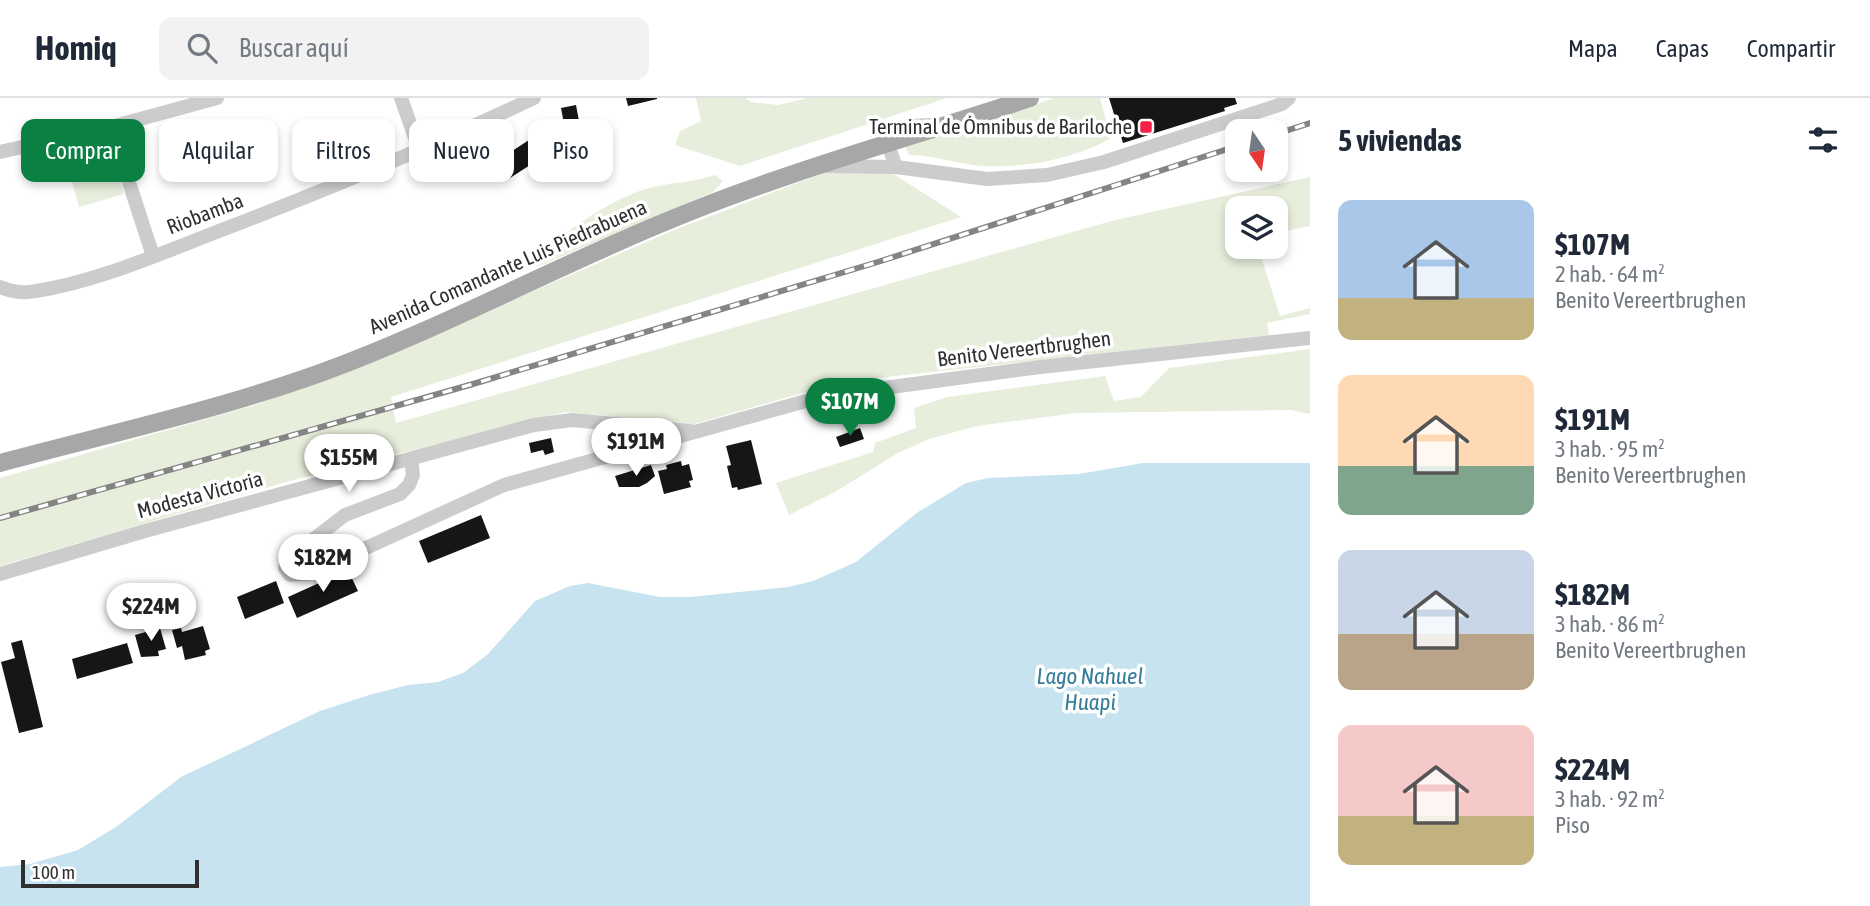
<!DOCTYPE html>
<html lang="es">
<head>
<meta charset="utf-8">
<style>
  body { margin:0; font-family:"Asap Condensed",sans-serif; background:#f2f2f3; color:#1f2937; height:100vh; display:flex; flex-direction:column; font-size:26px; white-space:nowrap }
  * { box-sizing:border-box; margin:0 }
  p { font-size:23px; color:#747a83 }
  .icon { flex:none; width:38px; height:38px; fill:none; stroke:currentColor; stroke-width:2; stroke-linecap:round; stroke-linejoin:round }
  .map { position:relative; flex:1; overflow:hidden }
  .sheet { display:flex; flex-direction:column; background:#fff; width:560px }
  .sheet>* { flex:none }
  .banner { position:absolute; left:21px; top:21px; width:665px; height:63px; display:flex; gap:14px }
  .needle { width:46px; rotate:167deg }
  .tools { position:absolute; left:1225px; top:21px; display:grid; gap:14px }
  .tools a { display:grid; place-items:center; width:63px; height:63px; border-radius:14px; background:#fff; box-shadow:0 4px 10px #0003; font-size:35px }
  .scale { position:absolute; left:21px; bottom:18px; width:178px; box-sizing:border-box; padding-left:7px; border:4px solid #2f2f2f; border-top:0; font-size:19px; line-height:24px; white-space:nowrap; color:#2f2f2f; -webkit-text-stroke:5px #fff; paint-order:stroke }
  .price { position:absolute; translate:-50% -60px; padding:0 16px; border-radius:24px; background:#fff; color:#222; font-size:23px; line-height:46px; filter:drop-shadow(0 2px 4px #0008) }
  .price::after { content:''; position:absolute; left:50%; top:42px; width:21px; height:16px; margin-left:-10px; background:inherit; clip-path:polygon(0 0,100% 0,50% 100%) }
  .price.active { background:#0b8043; color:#fff }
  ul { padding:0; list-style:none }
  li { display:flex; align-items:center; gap:21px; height:175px; padding:0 28px }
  li span { display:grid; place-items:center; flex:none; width:196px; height:140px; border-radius:14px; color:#555 }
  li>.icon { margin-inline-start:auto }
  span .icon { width:84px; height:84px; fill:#fffc; stroke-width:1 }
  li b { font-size:30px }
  h2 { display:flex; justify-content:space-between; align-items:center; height:84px; padding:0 28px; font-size:30px }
  .pill { padding:0 24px; border-radius:14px; background:#fff; box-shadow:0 4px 10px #0003; font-size:24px; line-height:63px }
  .pill.active { background:#0b8043; color:#fff }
  header { display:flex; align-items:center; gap:42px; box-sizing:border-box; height:98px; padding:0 35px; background:#fff; border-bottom:2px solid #e0e1e3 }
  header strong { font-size:33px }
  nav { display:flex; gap:38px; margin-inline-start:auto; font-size:24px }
  .search { width:490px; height:63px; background:#f2f2f3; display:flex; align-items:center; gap:18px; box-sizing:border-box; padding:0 24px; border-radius:14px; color:#747a83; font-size:26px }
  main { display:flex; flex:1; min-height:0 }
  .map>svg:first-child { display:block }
</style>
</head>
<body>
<header>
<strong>Homiq</strong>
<div class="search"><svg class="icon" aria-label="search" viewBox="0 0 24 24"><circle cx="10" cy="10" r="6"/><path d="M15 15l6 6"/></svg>Buscar aquí</div>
<nav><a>Mapa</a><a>Capas</a><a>Compartir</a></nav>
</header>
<main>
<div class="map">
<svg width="1310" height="808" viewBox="0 0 1310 808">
  <rect width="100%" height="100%" fill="#fff"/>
  <g fill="#e7eedb">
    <path d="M696 0H745L751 4 778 7 808 0H947L740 68 675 47 680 33 701 23Z"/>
    <path d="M1055 0H1100L1111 40C1074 62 1016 72 973 67 952 64 930 57 909 57L905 48Z"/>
    <path d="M108 40 124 96 79 109 63 53Z"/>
    <path d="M826 74 892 75 961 119 391 299 396 325 1115 122 1310 79V128L1276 135V110H1237V149H1258L1280 218 1310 210V216L1267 225 1269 237 841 284 694 326 565 314 286 384 0 468V380L255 307 416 244 674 132Z"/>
    <path d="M715 77 723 83 713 94 537 169 533 159C568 134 604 104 646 91 669 84 693 85 715 77Z"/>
    <path d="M1310 251V316L1291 312 1076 315 977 328 929 341 898 355 835 394 789 417 776 385 873 354 875 345 916 330 914 310 947 299 1105 278 1114 303 1141 299 1169 270Z"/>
  </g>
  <path fill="#c6e3ef" d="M1143 365H1310V808H0V769L30 766 78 752 116 729 181 679 320 613 369 597 408 587 438 584 463 575 488 556 535 503 570 488 588 485 660 499H690L788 489 813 483 856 464 918 414 966 385 988 380 1079 376Z"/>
  <g fill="#161616">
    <path d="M626 0H657V1L628 8Z"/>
    <path d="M1109 0H1235L1237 6 1224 10 1225 13 1123 45Z"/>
    <path d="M576 7 579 23 564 26 561 10Z"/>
    <path d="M529 42 541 60 510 80 503 70 511 64 506 57Z"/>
    <path d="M581 51 584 63 574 65 571 53Z"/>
    <path d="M860 330 864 341 840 349 836 339Z"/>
    <path d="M551 340 554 354 545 357 543 352 531 355 529 345Z"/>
    <path d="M751 342 762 386 738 392 737 389 732 390 727 368 731 367 726 348Z"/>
    <path d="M681 363 682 368 689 366 693 382 689 383 691 389 664 396 658 373 667 371 666 367Z"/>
    <path d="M651 367 655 378 647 385 639 389H619L615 378Z"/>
    <path d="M481 417 490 440 428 465 419 443Z"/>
    <path d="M348 472 358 493 297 520 288 499Z"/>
    <path d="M276 483 284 505 245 521 237 499Z"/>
    <path d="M203 528 210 551 205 553 206 557 185 562 182 548 177 550 172 532 181 530 182 534Z"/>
    <path d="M160 530 166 551 158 553 159 558 141 559 135 537Z"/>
    <path d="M22 542 43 629 19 635 1 564 15 560 11 545Z"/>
    <path d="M127 545 133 565 77 581 72 561Z"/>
  </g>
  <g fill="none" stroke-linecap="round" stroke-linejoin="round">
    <g stroke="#ccc" stroke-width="14">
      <path d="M401 0 420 54"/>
      <path d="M111 29 153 158"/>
      <path d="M0 54 111 29 217 0"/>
      <path d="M828 68 896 69 987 81 1047 77 1104 64 1282 6 1289 0"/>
      <path d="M896 69 887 44 888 36 909 28 931 27"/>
      <path d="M0 189C12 194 23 196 36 193 96 184 162 155 219 133 326 92 431 49 534 0"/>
      <path d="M411 361 413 377 409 387 400 396 345 417 289 460 285 470 290 477 311 475 504 387 824 298 1040 269 1310 240"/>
      <path d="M0 476 145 433 534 327 572 322 691 333"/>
    </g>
    <path stroke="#a7a7a7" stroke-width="18" d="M0 365C108 336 218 312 323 274 438 232 547 173 660 126 780 75 906 41 1030 0"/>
    <defs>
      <g id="rail">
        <path d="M1276 36 1310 25"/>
        <path d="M0 420 473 286 881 163 1237 48"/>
      </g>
    </defs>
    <use href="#rail" stroke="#848484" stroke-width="6"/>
    <use href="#rail" stroke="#fff" stroke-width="3.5" stroke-dasharray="10" stroke-linecap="butt"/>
  </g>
  <rect fill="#f62146" stroke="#fff" stroke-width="2.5" x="1139" y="22" width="14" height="14" rx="3.5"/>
  <g text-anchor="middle" stroke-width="7" stroke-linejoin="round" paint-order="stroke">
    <g font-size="21" fill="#2f2f2f" stroke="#fff" text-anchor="end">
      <text x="1132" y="36">Terminal de Ómnibus de Bariloche</text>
    </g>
    <g font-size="21" fill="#2f2f2f" stroke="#fff">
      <text transform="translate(205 116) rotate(-21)" y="7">Riobamba</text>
      <text transform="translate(508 169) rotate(-24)" y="7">Avenida Comandante Luis Piedrabuena</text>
      <text transform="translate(1024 251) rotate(-7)" y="7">Benito Vereertbrughen</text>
      <text transform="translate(200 397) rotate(-15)" y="7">Modesta Victoria</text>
    </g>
    <g font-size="23" font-style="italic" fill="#357d9a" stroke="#fff">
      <text x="1090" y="586">Lago Nahuel<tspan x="1090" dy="26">Huapi</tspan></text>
    </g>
  </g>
</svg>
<div class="tools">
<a><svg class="needle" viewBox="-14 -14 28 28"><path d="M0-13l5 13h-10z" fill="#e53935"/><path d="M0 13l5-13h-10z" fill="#747a83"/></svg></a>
<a><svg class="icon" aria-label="layers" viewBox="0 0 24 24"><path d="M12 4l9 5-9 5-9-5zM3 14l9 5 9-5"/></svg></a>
</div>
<div class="scale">100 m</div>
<b class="price active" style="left:850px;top:340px">$107M</b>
<b class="price" style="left:636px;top:380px">$191M</b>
<b class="price" style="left:349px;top:396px">$155M</b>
<b class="price" style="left:323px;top:496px">$182M</b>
<b class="price" style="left:151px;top:545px">$224M</b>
<div class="banner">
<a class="pill active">Comprar</a>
<a class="pill">Alquilar</a>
<a class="pill">Filtros</a>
<a class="pill">Nuevo</a>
<a class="pill">Piso</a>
</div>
</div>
<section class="sheet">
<h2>5 viviendas<svg class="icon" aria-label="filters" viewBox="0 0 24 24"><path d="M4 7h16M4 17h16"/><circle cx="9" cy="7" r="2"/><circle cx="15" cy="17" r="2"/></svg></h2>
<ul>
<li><span style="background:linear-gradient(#a9c7e8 70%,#c2b280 0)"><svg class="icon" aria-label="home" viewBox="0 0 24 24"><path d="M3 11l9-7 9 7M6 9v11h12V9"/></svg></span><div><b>$107M</b><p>2 hab. · 64 m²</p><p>Benito Vereertbrughen</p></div></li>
<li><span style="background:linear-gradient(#ffd9b3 65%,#7fa58c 0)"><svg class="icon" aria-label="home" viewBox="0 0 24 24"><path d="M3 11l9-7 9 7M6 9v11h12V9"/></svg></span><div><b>$191M</b><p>3 hab. · 95 m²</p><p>Benito Vereertbrughen</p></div></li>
<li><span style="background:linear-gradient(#c9d6e8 60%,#b9a48a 0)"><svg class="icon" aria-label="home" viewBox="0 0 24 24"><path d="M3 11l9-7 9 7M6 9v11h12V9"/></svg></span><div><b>$182M</b><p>3 hab. · 86 m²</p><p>Benito Vereertbrughen</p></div></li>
<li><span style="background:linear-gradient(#f6c9c9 65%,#c2b280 0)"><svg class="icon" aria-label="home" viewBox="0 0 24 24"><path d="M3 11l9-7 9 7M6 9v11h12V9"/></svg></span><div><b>$224M</b><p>3 hab. · 92 m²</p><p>Piso</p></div></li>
</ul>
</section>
</main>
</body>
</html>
